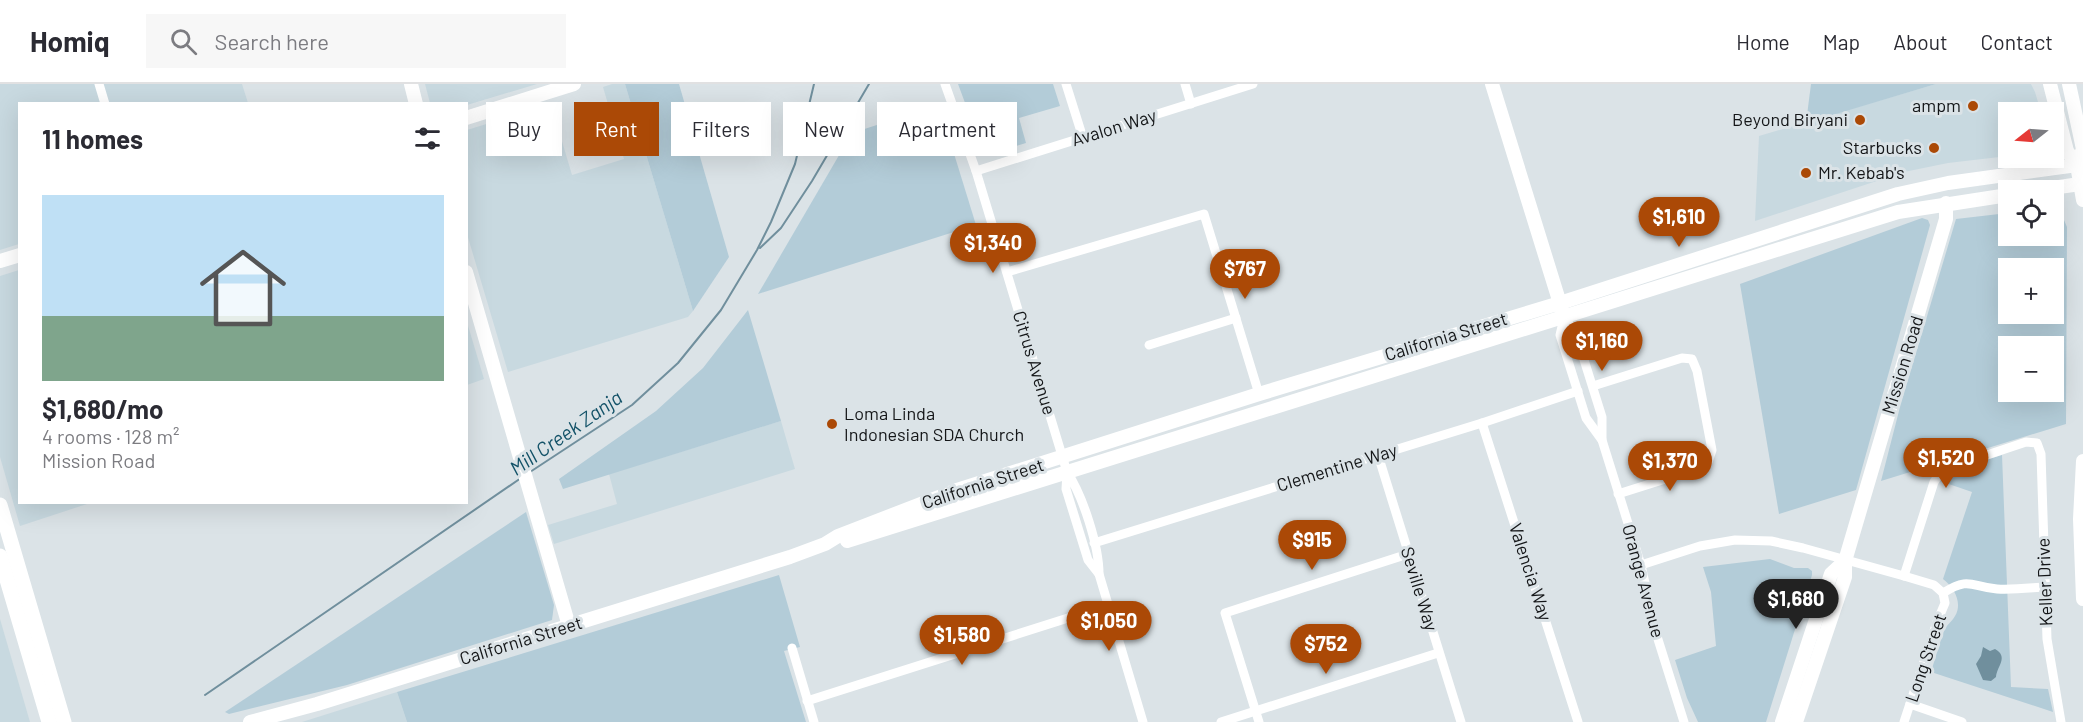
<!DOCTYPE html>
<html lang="en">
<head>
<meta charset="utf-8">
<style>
  body { margin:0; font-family:Barlow,sans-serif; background:#f7f7f7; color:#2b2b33; height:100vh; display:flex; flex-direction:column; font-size:22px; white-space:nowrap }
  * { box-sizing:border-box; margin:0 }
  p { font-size:20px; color:#7c7c81 }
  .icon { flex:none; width:33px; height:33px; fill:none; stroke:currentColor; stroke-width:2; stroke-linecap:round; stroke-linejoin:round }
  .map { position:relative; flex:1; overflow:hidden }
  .sheet { position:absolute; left:18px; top:18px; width:450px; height:402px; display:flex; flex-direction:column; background:#fff; border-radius:0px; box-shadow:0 6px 24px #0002 }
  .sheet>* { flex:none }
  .hud { position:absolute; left:486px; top:18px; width:570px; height:54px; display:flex; gap:12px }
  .needle { width:39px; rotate:253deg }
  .buttons { position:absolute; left:1998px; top:18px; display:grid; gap:12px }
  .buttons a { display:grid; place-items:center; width:66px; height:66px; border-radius:0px; background:#fff; box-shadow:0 6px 24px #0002; font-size:30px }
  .price { position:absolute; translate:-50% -51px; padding:0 14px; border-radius:21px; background:#ab4906; color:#fff; font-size:20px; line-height:39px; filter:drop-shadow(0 2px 3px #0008) }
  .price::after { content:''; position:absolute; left:50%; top:36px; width:18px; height:14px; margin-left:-9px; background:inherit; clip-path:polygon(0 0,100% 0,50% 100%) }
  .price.selected { background:#222; color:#fff }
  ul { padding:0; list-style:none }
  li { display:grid; align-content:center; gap:12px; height:318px; padding:0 24px }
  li+li { border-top:2px solid #e1e1e2 }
  li span { display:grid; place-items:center; height:186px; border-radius:0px; color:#555 }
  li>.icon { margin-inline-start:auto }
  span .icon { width:108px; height:108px; fill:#fffc; stroke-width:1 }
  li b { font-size:26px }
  h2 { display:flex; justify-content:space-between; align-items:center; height:72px; padding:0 24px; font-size:26px }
  .tag { padding:0 21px; border-radius:0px; background:#fff; box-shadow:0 6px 24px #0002; font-size:21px; line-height:54px }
  .tag.selected { background:#ab4906; color:#fff }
  header { display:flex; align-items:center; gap:36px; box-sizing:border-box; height:84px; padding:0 30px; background:#fff; border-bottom:2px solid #e1e1e2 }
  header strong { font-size:28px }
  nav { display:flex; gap:33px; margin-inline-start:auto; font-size:21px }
  .search { width:420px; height:54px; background:#f7f7f7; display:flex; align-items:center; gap:15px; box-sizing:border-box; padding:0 21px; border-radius:0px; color:#7c7c81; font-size:22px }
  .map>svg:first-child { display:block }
</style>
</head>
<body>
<header>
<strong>Homiq</strong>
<div class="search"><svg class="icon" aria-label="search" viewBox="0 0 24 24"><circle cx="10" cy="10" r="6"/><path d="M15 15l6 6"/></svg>Search here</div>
<nav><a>Home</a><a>Map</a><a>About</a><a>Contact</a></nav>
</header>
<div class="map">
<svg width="2083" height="638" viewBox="0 0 2083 638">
  <rect width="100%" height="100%" fill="#dbe3e7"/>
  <g fill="#c8d9e0">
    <path d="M0 0H242L248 19 20 20 19 160 0 166Z"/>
    <path d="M425 0H537L467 21 466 20 430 19Z"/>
    <path d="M612 0H625L693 227 688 233 508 288 467 150V46L551 20 572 91 624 75 603 3Z"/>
    <path d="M1936 0H2031L2035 8 2041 28H2008V72L1948 79 1904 88 1755 137 1759 52Z"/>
    <path d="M19 186 20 418 90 419 20 442 0 373V192Z"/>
    <path d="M466 235 484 295 467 301H466Z"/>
    <path d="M781 337 795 385 554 460 548 441 617 420 609 390Z"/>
    <path d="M0 535 30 638H0Z"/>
    <path d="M397 608 407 638H302Z"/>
  </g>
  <g fill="#b3ccd8" fill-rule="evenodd">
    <path d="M625 0H679L729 173 693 227Z"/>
    <path d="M958 0H1053L1060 22 1019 34 1026 59 990 70 983 67Z"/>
    <path d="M1811 0H1936L1806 39Z"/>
    <path d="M939 21 976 141 758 210 852 49Z"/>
    <path d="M2054 125 2060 127 2067 143 2066 340 1881 397 1900 323 1956 135 2008 129V152H2054ZM2008 184H2054V230H2008ZM2008 262H2054V308H2008Z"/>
    <path d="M1922 134 1928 136 1930 141 1856 406 1779 430 1740 200Z"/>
    <path d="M748 226 781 337 563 405 559 395 656 327 703 284Z"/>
    <path d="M2002 371 2011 603 2048 605 2053 628 1931 588C1935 575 1939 561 1944 547 1946 541 1952 538 1955 532 1963 519 1954 503 1943 495L1972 408 1940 397 1950 387Z"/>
    <path d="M526 428 554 521 552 536 347 601 229 630 225 628Z"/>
    <path d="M1770 475 1794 484H1808L1812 487V491L1766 638H1698L1687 614 1675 576 1716 562 1711 508 1703 483Z"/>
    <path d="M779 491 800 563 784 567 806 638H407L397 608Z"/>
  </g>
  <path fill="#708f9d" d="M1983 563 1990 567 1995 565C2009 573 1997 582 1996 593L1991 597 1983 596 1976 580 1981 572Z"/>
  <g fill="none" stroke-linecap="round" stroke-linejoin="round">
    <g stroke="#708f9d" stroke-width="2">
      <path d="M760 164 781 144 812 97 869 0"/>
      <path d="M530 388 632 321 678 279 721 226 757 166 771 138 795 80 814 0"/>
      <path d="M205 611 521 394"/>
    </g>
    <g stroke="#fff" stroke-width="9">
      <path d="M99 0 105 20"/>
      <path d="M945 0 976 87 1067 388C1083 412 1099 462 1099 490L1143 638"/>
      <path d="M1066 0 1083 54"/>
      <path d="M1185 0 1191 20"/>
      <path d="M976 87 1253 0"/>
      <path d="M1007 188 1204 130 1259 310"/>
      <path d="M1564 234 1575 247 1602 333V356L1641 481 1656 549 1684 638"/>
      <path d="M1564 234 1560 251 1586 334 1602 356"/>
      <path d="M1149 261 1236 234"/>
      <path d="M1593 302 1682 274 1692 275 1697 287 1712 366 1708 378 1697 385 1618 410"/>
      <path d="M1482 339 1578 638"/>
      <path d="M1378 371 1461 638"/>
      <path d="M1067 389 1066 405 1088 476 1099 490"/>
      <path d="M1094 459 1482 339 1578 307"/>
      <path d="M1641 481 1700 462 1735 456 1771 457 1803 464 1904 492 1934 501 1943 509"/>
      <path d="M1904 492 1934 398 1942 386 2026 358 2037 359 2041 370 2047 555 2061 638"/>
      <path d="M1943 509C1970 492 1971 503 1997 505 2013 506 2029 504 2044 503"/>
      <path d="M792 564 814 638"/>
      <path d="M807 617 1109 521"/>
      <path d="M1910 620 1962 638"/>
      <path d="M1221 638 1438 569"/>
      <path d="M1259 638 1225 529 1408 470"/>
      <path d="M1904 638 1937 538 1945 519 1943 509"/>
    </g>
    <g stroke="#fff" stroke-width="14">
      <path d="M411 0 416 20"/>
      <path d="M1492 0 1562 226"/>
      <path d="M2050 0 2067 67 2077 81 2083 116"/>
      <path d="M2069 0 2083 65 2077 81"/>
      <path d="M466 34 574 0"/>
      <path d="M2038 106 2080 100"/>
      <path d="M0 177 20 171"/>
      <path d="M466 188 569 542"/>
      <path d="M2083 377 2080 435 2083 515"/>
      <path d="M847 457 1898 128 2008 111"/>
      <path d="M250 638 317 620 790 473 825 460 838 452 957 406 1259 310 1560 219 1898 110 1948 99 2077 81"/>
      <path d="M1782 638 1831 490 1845 477"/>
      <path d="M1796 638 1845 493V477L1946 135V119"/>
    </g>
    <g stroke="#fff" stroke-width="15">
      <path d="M0 421 64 638"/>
      <path d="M0 472 49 638"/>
    </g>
  </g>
  <g fill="#ab4906" stroke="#dbe3e7" stroke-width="2">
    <circle cx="1973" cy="22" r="6"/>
    <circle cx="1860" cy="36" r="6"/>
    <circle cx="1934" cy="64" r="6"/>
    <circle cx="1806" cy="89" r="6"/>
    <circle cx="832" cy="340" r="6"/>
  </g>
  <g text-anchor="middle" stroke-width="6" stroke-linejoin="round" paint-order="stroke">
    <g font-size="18" fill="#141618" stroke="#dbe3e7" text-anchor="end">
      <text x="1961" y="28">ampm</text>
      <text x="1848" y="42">Beyond Biryani</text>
      <text x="1922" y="70">Starbucks</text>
      <text x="1818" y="95" text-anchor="start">Mr. Kebab's</text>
      <text x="844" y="336" text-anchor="start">Loma Linda<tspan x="844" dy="21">Indonesian SDA Church</tspan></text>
    </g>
    <g font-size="18" fill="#141618" stroke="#dbe3e7">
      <text transform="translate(1114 44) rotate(-17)" y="6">Avalon Way</text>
      <text transform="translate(1446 253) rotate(-17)" y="6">California Street</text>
      <text transform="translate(1034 279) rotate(73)" y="6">Citrus Avenue</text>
      <text transform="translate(1903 281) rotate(-73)" y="6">Mission Road</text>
      <text transform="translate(1337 384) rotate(-17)" y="6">Clementine Way</text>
      <text transform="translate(983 400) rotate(-18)" y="6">California Street</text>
      <text transform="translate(1530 488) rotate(72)" y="6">Valencia Way</text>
      <text transform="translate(1643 497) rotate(75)" y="6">Orange Avenue</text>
      <text transform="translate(2045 498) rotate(-92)" y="6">Keller Drive</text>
      <text transform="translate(1419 505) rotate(73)" y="6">Seville Way</text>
      <text transform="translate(521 557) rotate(-17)" y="6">California Street</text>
      <text transform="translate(1926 574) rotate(-71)" y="6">Long Street</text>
    </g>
    <g font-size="20" font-style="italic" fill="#135268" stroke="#dbe3e7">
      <text transform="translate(566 349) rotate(-35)" y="7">Mill Creek Zanja</text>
    </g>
  </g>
</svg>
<div class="buttons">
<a><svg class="needle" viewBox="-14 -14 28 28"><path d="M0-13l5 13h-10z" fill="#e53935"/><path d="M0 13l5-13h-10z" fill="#7c7c81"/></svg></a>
<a><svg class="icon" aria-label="locate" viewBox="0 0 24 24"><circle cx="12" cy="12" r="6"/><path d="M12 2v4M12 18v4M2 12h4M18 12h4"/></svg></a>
<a>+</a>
<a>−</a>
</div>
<b class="price" style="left:1679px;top:164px">$1,610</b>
<b class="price" style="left:993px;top:190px">$1,340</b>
<b class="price" style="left:1245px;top:216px">$767</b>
<b class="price" style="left:1602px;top:288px">$1,160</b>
<b class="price" style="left:1946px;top:405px">$1,520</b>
<b class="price" style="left:1670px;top:408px">$1,370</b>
<b class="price" style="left:1312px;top:487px">$915</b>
<b class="price selected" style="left:1796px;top:546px">$1,680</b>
<b class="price" style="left:1109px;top:568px">$1,050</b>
<b class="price" style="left:962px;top:582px">$1,580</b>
<b class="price" style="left:1326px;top:591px">$752</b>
<div class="hud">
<a class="tag">Buy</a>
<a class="tag selected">Rent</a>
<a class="tag">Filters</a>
<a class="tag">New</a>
<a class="tag">Apartment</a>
</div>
<section class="sheet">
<h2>11 homes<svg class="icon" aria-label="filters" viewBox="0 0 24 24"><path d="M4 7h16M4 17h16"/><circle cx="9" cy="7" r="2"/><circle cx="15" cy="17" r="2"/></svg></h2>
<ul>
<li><span style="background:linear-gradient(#bfe0f5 65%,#7fa58c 0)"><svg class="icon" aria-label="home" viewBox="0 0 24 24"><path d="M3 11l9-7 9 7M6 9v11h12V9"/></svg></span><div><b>$1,680/mo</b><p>4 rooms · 128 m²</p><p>Mission Road</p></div></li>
</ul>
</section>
</div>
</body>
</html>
